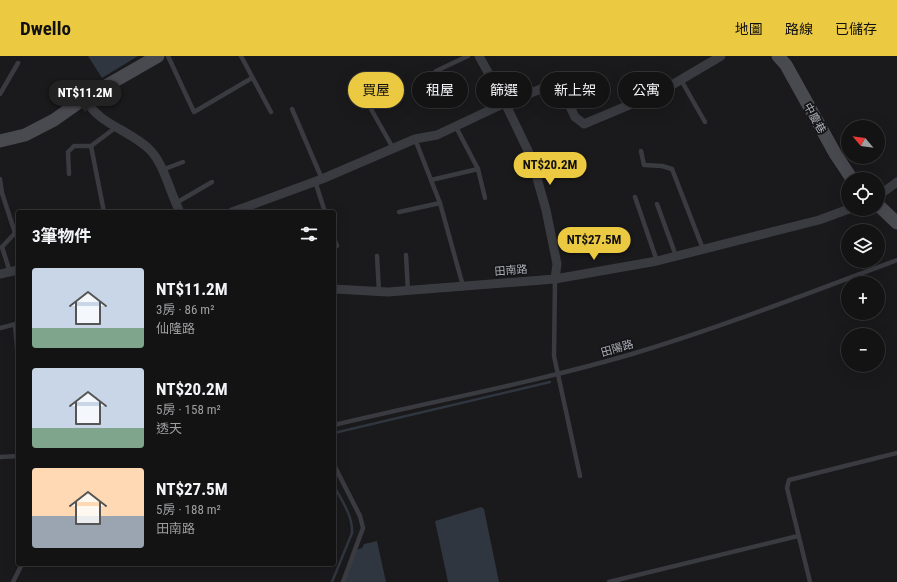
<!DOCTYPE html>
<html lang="zh-TW">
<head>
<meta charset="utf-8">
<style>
  body { margin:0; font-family:"Roboto Condensed","Noto Sans TC",sans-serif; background:#212022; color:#f1f3f6; height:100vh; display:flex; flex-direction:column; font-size:15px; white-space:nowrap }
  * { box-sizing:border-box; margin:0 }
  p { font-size:13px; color:#9d9ea0 }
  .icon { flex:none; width:22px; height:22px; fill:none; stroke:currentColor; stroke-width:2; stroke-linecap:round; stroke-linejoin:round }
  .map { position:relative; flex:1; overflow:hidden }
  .sheet { position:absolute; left:16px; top:154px; width:320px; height:356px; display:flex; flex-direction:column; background:#141314; border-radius:4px; box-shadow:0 4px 16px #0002,0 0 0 1px #333234 }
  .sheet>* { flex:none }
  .hud { position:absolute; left:348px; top:16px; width:380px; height:36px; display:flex; gap:8px }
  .needle { width:26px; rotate:299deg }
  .controls { position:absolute; left:841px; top:64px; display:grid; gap:8px }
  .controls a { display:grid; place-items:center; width:44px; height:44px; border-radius:50%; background:#141314; box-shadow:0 4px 16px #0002,0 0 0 1px #333234; font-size:20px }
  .price { position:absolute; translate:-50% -34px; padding:0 9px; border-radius:14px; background:#ebc941; color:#111; font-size:13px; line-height:26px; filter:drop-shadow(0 1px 2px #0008) }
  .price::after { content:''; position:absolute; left:50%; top:24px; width:12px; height:9px; margin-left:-6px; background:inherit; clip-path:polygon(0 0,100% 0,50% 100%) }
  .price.current { background:#222; color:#fff }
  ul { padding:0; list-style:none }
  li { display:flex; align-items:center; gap:12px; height:100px; padding:0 16px }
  li span { display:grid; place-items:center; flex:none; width:112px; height:80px; border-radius:4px; color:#555 }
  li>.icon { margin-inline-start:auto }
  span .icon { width:48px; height:48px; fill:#fffc; stroke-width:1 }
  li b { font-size:17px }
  h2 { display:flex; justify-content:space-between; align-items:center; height:48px; padding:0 16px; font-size:17px }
  .tag { padding:0 14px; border-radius:18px; background:#141314; box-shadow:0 4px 16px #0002,0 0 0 1px #333234; font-size:14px; line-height:36px }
  .tag.current { background:#ebc941; color:#111 }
  header { display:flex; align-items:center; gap:24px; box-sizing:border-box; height:56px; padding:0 20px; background:#ebc941; color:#111 }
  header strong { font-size:19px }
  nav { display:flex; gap:22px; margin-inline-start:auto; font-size:14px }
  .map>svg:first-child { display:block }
</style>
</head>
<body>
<header>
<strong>Dwello</strong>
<nav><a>地圖</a><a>路線</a><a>已儲存</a></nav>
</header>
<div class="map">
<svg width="897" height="526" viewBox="0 0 897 526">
  <rect width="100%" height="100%" fill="#1a191b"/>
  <g fill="#30363f">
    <path d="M88 0H138L102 22Z"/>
    <path d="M481 451 484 453 499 526H448L435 465Z"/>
    <path d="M377 485 386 526H344L356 494 362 492 364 488Z"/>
  </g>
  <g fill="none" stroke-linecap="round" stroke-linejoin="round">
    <g stroke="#30363f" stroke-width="2.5">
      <path d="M334 377 550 326"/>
      <path d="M332 526 352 477C353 460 342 445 334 430"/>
    </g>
    <g stroke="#3a3b40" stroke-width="4.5">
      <path d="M168 0 194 56 252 22"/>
      <path d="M241 0 271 56"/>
      <path d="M436 15 468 0"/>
      <path d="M681 24 705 66"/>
      <path d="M377 34 371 53 393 92"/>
      <path d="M0 38 18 7"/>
      <path d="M292 53 322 123"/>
      <path d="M456 71 478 113 485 142"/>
      <path d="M415 83 440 147 463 230"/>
      <path d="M91 90 104 156"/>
      <path d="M641 95 644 109 662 110 672 113 703 193"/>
      <path d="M162 114 183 106"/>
      <path d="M69 118 68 96 74 90H91L115 72"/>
      <path d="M0 123 2 137 15 177 2 191 10 216"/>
      <path d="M431 124 478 113"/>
      <path d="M315 125 325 156"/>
      <path d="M635 141 657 205"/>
      <path d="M176 147 212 126"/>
      <path d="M657 148 676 200"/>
      <path d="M399 156 440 147"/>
      <path d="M334 182 337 190H334"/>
      <path d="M406 199 408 235"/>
      <path d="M377 200 379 236"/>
      <path d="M555 223 554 300 580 420"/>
      <path d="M15 269 18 302"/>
      <path d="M0 272 16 268"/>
      <path d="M334 369C433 345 533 327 632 298 722 271 809 237 897 204"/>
      <path d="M0 401 18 400"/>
      <path d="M334 409 360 460 363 472 343 526"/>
      <path d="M13 526 22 508"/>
      <path d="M609 526 798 480"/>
      <path d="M810 526 787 432 789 424 897 397"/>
    </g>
    <g stroke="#3a3b40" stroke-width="9">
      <path d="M479 0 505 47 531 101 546 154 557 208 555 223"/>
      <path d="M85 42C97 68 130 74 149 93 164 107 170 137 180 156"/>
      <path d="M878 140 897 126"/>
      <path d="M232 156 322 123 415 83 437 79 505 47 551 29 561 32 575 61 584 68 660 36 721 0"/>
      <path d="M0 218 18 214"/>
      <path d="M334 233 388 236 555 223 657 205 819 164 849 153"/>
    </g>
    <g stroke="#494950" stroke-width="13">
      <path d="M778 0 786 9 836 99 852 123"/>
      <path d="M0 85 25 79 54 64 85 42 158 0"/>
      <path d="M878 149 897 167"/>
    </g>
  </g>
  <g text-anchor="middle" stroke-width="3.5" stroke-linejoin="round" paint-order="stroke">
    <g font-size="11" fill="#acafba" stroke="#151416">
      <text transform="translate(815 62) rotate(61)" y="4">中慶巷</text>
      <text transform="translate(511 214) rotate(-4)" y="4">田南路</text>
      <text transform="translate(617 292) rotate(-16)" y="4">田陽路</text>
    </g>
  </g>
</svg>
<div class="controls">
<a><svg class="needle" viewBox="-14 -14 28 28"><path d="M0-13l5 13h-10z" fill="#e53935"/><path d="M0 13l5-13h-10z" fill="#9d9ea0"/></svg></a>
<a><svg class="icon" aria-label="locate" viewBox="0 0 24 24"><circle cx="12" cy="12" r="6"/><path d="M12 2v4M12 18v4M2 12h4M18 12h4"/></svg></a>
<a><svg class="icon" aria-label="layers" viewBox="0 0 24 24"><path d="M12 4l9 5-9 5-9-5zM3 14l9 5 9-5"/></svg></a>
<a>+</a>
<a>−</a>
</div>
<b class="price current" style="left:85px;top:58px">NT$11.2M</b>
<b class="price" style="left:550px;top:130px">NT$20.2M</b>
<b class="price" style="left:594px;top:205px">NT$27.5M</b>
<div class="hud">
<a class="tag current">買屋</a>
<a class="tag">租屋</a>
<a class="tag">篩選</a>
<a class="tag">新上架</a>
<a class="tag">公寓</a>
</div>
<section class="sheet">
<h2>3筆物件<svg class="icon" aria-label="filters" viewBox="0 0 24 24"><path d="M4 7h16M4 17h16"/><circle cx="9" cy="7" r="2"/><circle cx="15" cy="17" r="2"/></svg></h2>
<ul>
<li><span style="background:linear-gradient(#c9d6e8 75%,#7fa58c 0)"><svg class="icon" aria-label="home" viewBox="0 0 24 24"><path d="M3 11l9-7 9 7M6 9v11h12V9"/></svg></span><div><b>NT$11.2M</b><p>3房 · 86 m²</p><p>仙隆路</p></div></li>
<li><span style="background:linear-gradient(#c9d6e8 75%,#7fa58c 0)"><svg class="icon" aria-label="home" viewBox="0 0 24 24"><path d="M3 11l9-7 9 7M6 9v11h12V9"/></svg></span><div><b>NT$20.2M</b><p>5房 · 158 m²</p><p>透天</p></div></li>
<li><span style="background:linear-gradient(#ffd9b3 60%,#9aa5b1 0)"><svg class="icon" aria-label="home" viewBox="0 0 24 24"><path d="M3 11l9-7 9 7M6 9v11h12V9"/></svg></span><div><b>NT$27.5M</b><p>5房 · 188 m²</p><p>田南路</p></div></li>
</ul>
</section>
</div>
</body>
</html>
